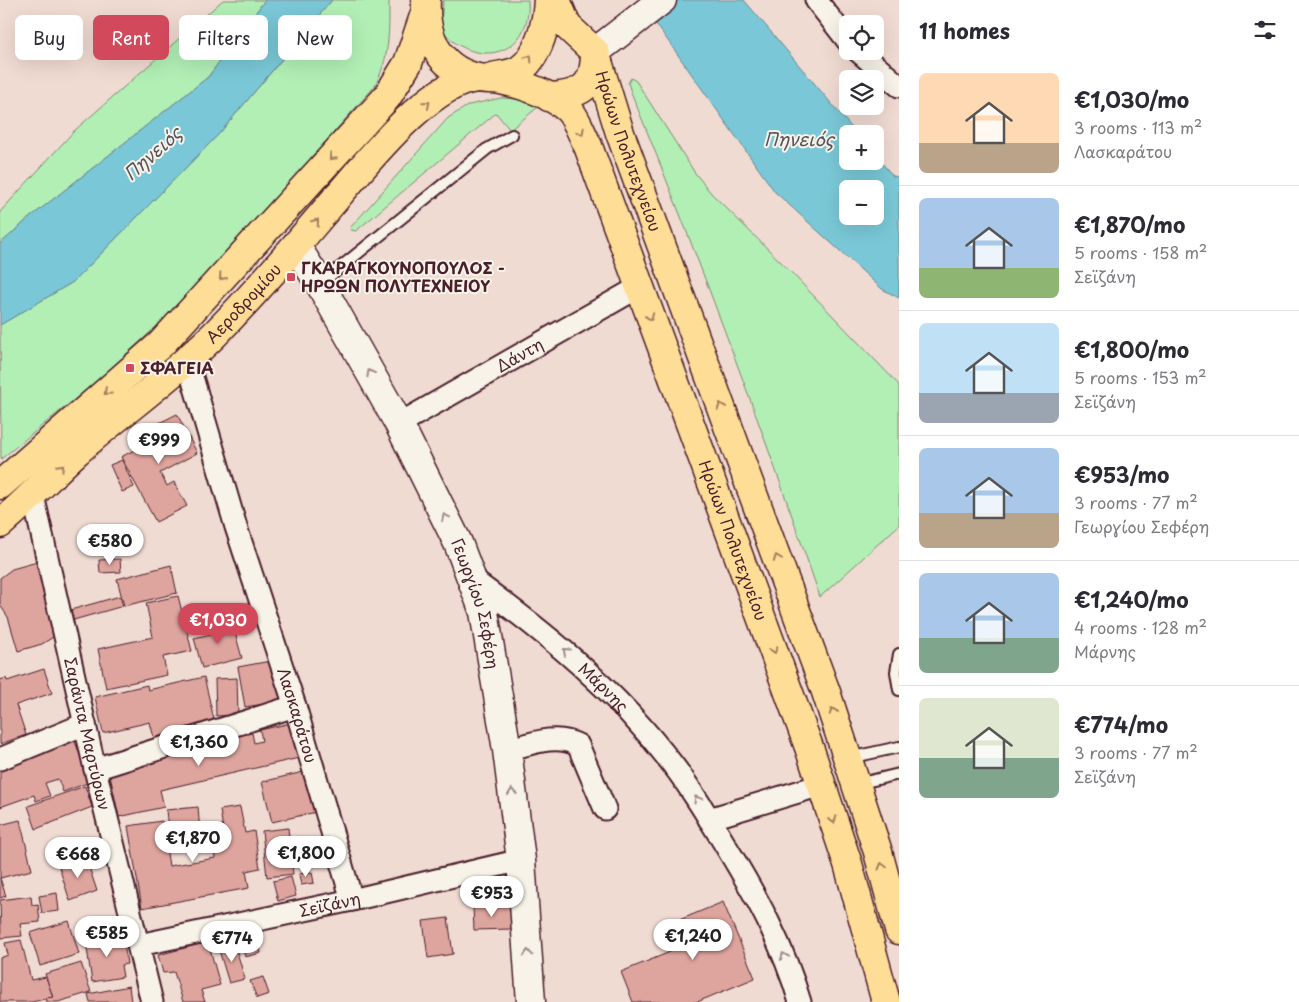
<!DOCTYPE html>
<html lang="en">
<head>
<meta charset="utf-8">
<style>
  body { margin:0; font-family:"Playpen Sans",sans-serif; background:#f2f2f3; color:#2b2b33; height:100vh; display:flex; flex-direction:column; font-size:19px; white-space:nowrap }
  * { box-sizing:border-box; margin:0 }
  p { font-size:16px; color:#7c7c81 }
  .icon { flex:none; width:28px; height:28px; fill:none; stroke:currentColor; stroke-width:2; stroke-linecap:round; stroke-linejoin:round }
  .map { position:relative; flex:1; overflow:hidden }
  .details { display:flex; flex-direction:column; background:#fff; width:400px }
  .details>* { flex:none }
  .hud { position:absolute; left:15px; top:15px; width:475px; height:45px; display:flex; gap:10px }
  .tools { position:absolute; left:839px; top:15px; display:grid; gap:10px }
  .tools a { display:grid; place-items:center; width:45px; height:45px; border-radius:8px; background:#fff; box-shadow:0 5px 20px #0002; font-size:25px }
  .price { position:absolute; translate:-50% -42px; padding:0 11px; border-radius:18px; background:#fff; color:#222; font-size:16px; line-height:32px; filter:drop-shadow(0 1px 2px #0008) }
  .price::after { content:''; position:absolute; left:50%; top:30px; width:15px; height:11px; margin-left:-8px; background:inherit; clip-path:polygon(0 0,100% 0,50% 100%) }
  .price.on { background:#d1495b; color:#fff }
  ul { padding:0; list-style:none }
  li { display:flex; align-items:center; gap:15px; height:125px; padding:0 20px }
  li+li { border-top:1px solid #e1e1e2 }
  li span { display:grid; place-items:center; flex:none; width:140px; height:100px; border-radius:8px; color:#555 }
  li>.icon { margin-inline-start:auto }
  span .icon { width:60px; height:60px; fill:#fffc; stroke-width:1 }
  li b { font-size:21px }
  h2 { display:flex; justify-content:space-between; align-items:center; height:60px; padding:0 20px; font-size:21px }
  .pill { padding:0 18px; border-radius:8px; background:#fff; box-shadow:0 5px 20px #0002; font-size:18px; line-height:45px }
  .pill.on { background:#d1495b; color:#fff }
  main { display:flex; flex:1; min-height:0 }
  .map>svg:first-child { display:block }
</style>
</head>
<body>
<main>
<div class="map">
<svg width="899" height="1002" viewBox="0 0 899 1002">
  <rect width="100%" height="100%" fill="#f0dbd2"/>
  <filter id="ink" filterUnits="userSpaceOnUse"><feTurbulence type="fractalNoise" baseFrequency=".02" numOctaves="2"/><feDisplacementMap in="SourceGraphic" scale="10" xChannelSelector="R" yChannelSelector="G"/><feConvolveMatrix kernelMatrix="1 2 1 2 8 2 1 2 1" color-interpolation-filters="sRGB"/></filter>
  <g filter="url(#ink)">
    <g fill="#b1efb5" stroke="#7e8770">
      <path d="M223 0H265L208 77 28 219 0 244V212L74 131Z"/>
      <path d="M332 0H389C389 31 390 59 374 87L285 187 157 326 96 382 1 459 0 325 73 282 218 135Z"/>
      <path d="M443 0H528C532 46 492 68 454 42 449 38 444 33 442 27 440 19 443 8 443 0Z"/>
      <path d="M631 78 636 81 695 173 711 193 787 268 899 385V525L820 597C762 427 699 258 631 92L628 83Z"/>
      <path d="M501 98 516 99 538 107 510 130 496 113 356 231 351 230 350 228 448 118 469 105Z"/>
    </g>
    <g fill="#7ac8d7" stroke="#678492" fill-rule="evenodd">
      <path d="M265 0H332L218 135 73 282 0 325V244L28 219 208 77Z"/>
      <path d="M639 0H744L857 134H848V161H875V155L893 176 899 177V298L882 289 775 192ZM848 189H875V216H848Z"/>
    </g>
    <g fill="#dea49e" stroke="#4a1f2b">
      <path d="M177 414 197 453 160 473 167 486 174 482 187 506 156 522 121 457 136 449 130 438Z"/>
      <path d="M122 460 134 487 122 492 110 465Z"/>
      <path d="M120 559 121 572 100 573 99 560Z"/>
      <path d="M37 562 58 634 42 644 18 651 8 617 0 605V578L12 569Z"/>
      <path d="M171 565 177 593 124 606 117 579Z"/>
      <path d="M120 596 123 606 70 621 67 611Z"/>
      <path d="M178 596 192 651 163 657 167 675 106 688 98 649 153 637 146 603Z"/>
      <path d="M231 618 242 658 202 668 194 638 211 634 209 624Z"/>
      <path d="M276 660 283 701 245 707 238 667Z"/>
      <path d="M44 669 52 693 16 705 26 735 0 744V680L6 678 7 681Z"/>
      <path d="M204 677 215 724 154 738 150 722 103 733 95 697 147 685 148 690Z"/>
      <path d="M237 678 238 715 216 716 215 679Z"/>
      <path d="M291 723 299 758 160 790 164 807 119 817 109 771 206 748 205 744 252 733 254 743 262 741 260 730Z"/>
      <path d="M74 739 90 782 63 792 58 779 45 783 50 796 36 801 34 795 0 807V767Z"/>
      <path d="M315 769 325 810 272 822 262 782Z"/>
      <path d="M85 786 92 807 36 829 28 806Z"/>
      <path d="M198 807 201 845 170 849 166 810Z"/>
      <path d="M240 807 245 833 254 831 260 868 246 871 249 888 142 908 128 826 162 821 169 866 215 858 212 837 224 835 220 810Z"/>
      <path d="M20 820 32 870 0 878 6 896 0 898V825Z"/>
      <path d="M288 828 293 874 267 877 262 831Z"/>
      <path d="M86 858 97 891 70 901 59 867Z"/>
      <path d="M312 872 314 883 301 885 299 874Z"/>
      <path d="M291 877 296 896 278 901 273 881Z"/>
      <path d="M501 881 503 899 474 902 473 885Z"/>
      <path d="M57 893 59 911 42 913 39 896Z"/>
      <path d="M31 896 32 905 38 904 40 922 20 924 22 936 1 938 0 900Z"/>
      <path d="M723 902 755 978 697 1002H633L621 972 670 952 660 928Z"/>
      <path d="M510 905 511 929 474 930 473 907Z"/>
      <path d="M448 918 453 954 428 958 423 921Z"/>
      <path d="M69 921 79 954 40 966 30 933Z"/>
      <path d="M123 936 127 964 121 965 123 977 92 982 86 942Z"/>
      <path d="M258 936 261 953 245 957 241 940Z"/>
      <path d="M21 940 31 980 46 977 53 997 32 1002H0V958L8 955 5 943Z"/>
      <path d="M208 942 220 985 201 990 205 1002H183L174 972 163 973 158 955Z"/>
      <path d="M234 942 245 979 229 983 218 947Z"/>
      <path d="M81 963 91 992 58 1002H47L46 998 53 997 45 974Z"/>
      <path d="M263 977 269 994 257 998 250 981Z"/>
      <path d="M129 986 131 1002H90L88 994Z"/>
    </g>
    <g fill="none" stroke-linecap="round" stroke-linejoin="round">
      <defs>
        <g id="lane">
          <path d="M321 283 487 149 512 135"/>
          <path d="M899 654 896 672 899 690"/>
          <path d="M849 758 899 747"/>
          <path d="M857 784 899 774"/>
        </g>
        <g id="street">
          <path d="M816 0 848 41"/>
          <path d="M858 51 899 86"/>
          <path id="s1" d="M187 360 236 527 295 706 352 900"/>
          <path id="s2" d="M399 424 639 287"/>
          <path id="s3" d="M33 495 95 769 152 1002"/>
          <path id="s4" d="M473 580C549 635 616 690 673 765 693 791 710 820 727 848 758 899 783 945 800 1002"/>
          <path d="M507 750C530 744 556 733 578 745L605 809"/>
          <path d="M0 759 85 724"/>
          <path d="M95 769 295 706"/>
          <path d="M709 819 821 785"/>
          <path id="s5" d="M139 945 352 900 521 860"/>
        </g>
        <g id="secondary">
          <path d="M595 52 662 0"/>
          <path id="s6" d="M296 246 320 284 399 424 458 543 484 612 507 750 521 860 531 1002"/>
        </g>
        <g id="primary">
          <path id="s7" d="M426 0C424 35 438 67 474 77 483 80 492 78 501 80 524 85 550 94 568 109 577 118 582 135 588 146L810 750 848 864 886 1002"/>
          <path id="s8" d="M556 0 567 26 595 52 620 133 826 692 878 852 899 930"/>
          <path d="M489 78C498 75 510 75 519 70 539 58 547 21 548 0"/>
          <path d="M549 97C583 95 595 86 595 52"/>
          <path d="M0 485 161 344 387 97 408 63 425 13"/>
          <path id="s9" d="M0 524C26 502 49 477 74 454 120 413 171 378 215 334 266 282 313 225 360 170 386 140 436 82 477 78"/>
        </g>
      </defs>
      <use href="#lane" stroke="#4a1f2b" stroke-width="14"/>
      <use href="#street" stroke="#4a1f2b" stroke-width="25"/>
      <use href="#secondary" stroke="#4a1f2b" stroke-width="31"/>
      <use href="#primary" stroke="#4a1f2b" stroke-width="31"/>
      <use href="#lane" stroke="#f7f3e8" stroke-width="10"/>
      <use href="#street" stroke="#f7f3e8" stroke-width="21"/>
      <use href="#secondary" stroke="#f7f3e8" stroke-width="28"/>
      <use href="#primary" stroke="#fedd96" stroke-width="28"/>
    </g>
    <defs><path id="oneway-chevron" d="M-2-3.5L2.5 0L-2 3.5" fill="none" stroke-width="1.6" stroke-linecap="round" stroke-linejoin="round" transform="scale(1.25)"/></defs>
    <g stroke="#a47e60">
      <use href="#oneway-chevron" transform="translate(529 58) rotate(-57)"/>
      <use href="#oneway-chevron" transform="translate(427 104) rotate(-40)"/>
      <use href="#oneway-chevron" transform="translate(581 132) rotate(62)"/>
      <use href="#oneway-chevron" transform="translate(332 157) rotate(133)"/>
      <use href="#oneway-chevron" transform="translate(316 222) rotate(-51)"/>
      <use href="#oneway-chevron" transform="translate(222 277) rotate(132)"/>
      <use href="#oneway-chevron" transform="translate(650 317) rotate(70)"/>
      <use href="#oneway-chevron" transform="translate(107 392) rotate(138)"/>
      <use href="#oneway-chevron" transform="translate(721 406) rotate(-110)"/>
      <use href="#oneway-chevron" transform="translate(61 467) rotate(-45)"/>
      <use href="#oneway-chevron" transform="translate(777 558) rotate(-111)"/>
      <use href="#oneway-chevron" transform="translate(774 650) rotate(71)"/>
      <use href="#oneway-chevron" transform="translate(833 711) rotate(-109)"/>
      <use href="#oneway-chevron" transform="translate(833 820) rotate(71)"/>
      <use href="#oneway-chevron" transform="translate(882 866) rotate(-105)"/>
    </g>
    <g stroke="#a0898a">
      <use href="#oneway-chevron" transform="translate(370 373) rotate(-119)"/>
      <use href="#oneway-chevron" transform="translate(445 517) rotate(-116)"/>
      <use href="#oneway-chevron" transform="translate(566 651) rotate(-138)"/>
      <use href="#oneway-chevron" transform="translate(512 792) rotate(-97)"/>
      <use href="#oneway-chevron" transform="translate(697 799) rotate(-121)"/>
      <use href="#oneway-chevron" transform="translate(528 953) rotate(-94)"/>
      <use href="#oneway-chevron" transform="translate(784 956) rotate(-112)"/>
    </g>
  </g>
  <g fill="#d1495b" stroke="#f7f3e8" stroke-width="2">
    <rect x="286" y="272" width="10" height="10" rx="2.5"/>
    <rect x="125" y="363" width="10" height="10" rx="2.5"/>
  </g>
  <g text-anchor="middle" stroke-width="4" stroke-linejoin="round" paint-order="stroke">
    <g font-size="16" fill="#4a1f2b" stroke="#f7f3e8">
      <text dy="6" stroke="none"><textPath href="#s8" startOffset="171">Ηρώων Πολυτεχνείου</textPath></text>
      <text dy="6" stroke="none"><textPath href="#s9" startOffset="329">Αεροδρομίου</textPath></text>
      <text dy="6" stroke="none"><textPath href="#s2" startOffset="139">Δάντη</textPath></text>
      <text dy="6" stroke="none"><textPath href="#s7" startOffset="662">Ηρώων Πολυτεχνείου</textPath></text>
      <text dy="6" stroke="none"><textPath href="#s6" startOffset="402">Γεωργίου Σεφέρη</textPath></text>
      <text dy="6" stroke="none"><textPath href="#s4" startOffset="169">Μάρνης</textPath></text>
      <text dy="6" stroke="none"><textPath href="#s1" startOffset="372">Λασκαράτου</textPath></text>
      <text dy="6" stroke="none"><textPath href="#s3" startOffset="245">Σαράντα Μαρτύρων</textPath></text>
      <text dy="6" stroke="none"><textPath href="#s5" startOffset="195">Σεϊζάνη</textPath></text>
    </g>
    <g font-size="16" font-weight="bold" fill="#4a1f2b" stroke="#f7f3e8" text-anchor="start">
      <text x="301" y="274">ΓΚΑΡΑΓΚΟΥΝΟΠΟΥΛΟΣ -<tspan x="301" dy="18">ΗΡΩΩΝ ΠΟΛΥΤΕΧΝΕΙΟΥ</tspan></text>
      <text x="140" y="374">ΣΦΑΓΕΙΑ</text>
    </g>
    <g font-size="18" font-style="italic" fill="#58525f" stroke="#f7f3e8">
      <text x="799" y="146">Πηνειός</text>
      <text transform="translate(153 154) rotate(-42)" y="6">Πηνειός</text>
    </g>
  </g>
</svg>
<div class="tools">
<a><svg class="icon" aria-label="locate" viewBox="0 0 24 24"><circle cx="12" cy="12" r="6"/><path d="M12 2v4M12 18v4M2 12h4M18 12h4"/></svg></a>
<a><svg class="icon" aria-label="layers" viewBox="0 0 24 24"><path d="M12 4l9 5-9 5-9-5zM3 14l9 5 9-5"/></svg></a>
<a>+</a>
<a>−</a>
</div>
<b class="price" style="left:159px;top:465px">€999</b>
<b class="price" style="left:110px;top:566px">€580</b>
<b class="price on" style="left:218px;top:645px">€1,030</b>
<b class="price" style="left:199px;top:767px">€1,360</b>
<b class="price" style="left:193px;top:863px">€1,870</b>
<b class="price" style="left:306px;top:878px">€1,800</b>
<b class="price" style="left:78px;top:879px">€668</b>
<b class="price" style="left:492px;top:918px">€953</b>
<b class="price" style="left:107px;top:958px">€585</b>
<b class="price" style="left:693px;top:961px">€1,240</b>
<b class="price" style="left:232px;top:963px">€774</b>
<div class="hud">
<a class="pill">Buy</a>
<a class="pill on">Rent</a>
<a class="pill">Filters</a>
<a class="pill">New</a>
</div>
</div>
<section class="details">
<h2>11 homes<svg class="icon" aria-label="filters" viewBox="0 0 24 24"><path d="M4 7h16M4 17h16"/><circle cx="9" cy="7" r="2"/><circle cx="15" cy="17" r="2"/></svg></h2>
<ul>
<li><span style="background:linear-gradient(#ffd9b3 70%,#b9a48a 0)"><svg class="icon" aria-label="home" viewBox="0 0 24 24"><path d="M3 11l9-7 9 7M6 9v11h12V9"/></svg></span><div><b>€1,030/mo</b><p>3 rooms · 113 m²</p><p>Λασκαράτου</p></div></li>
<li><span style="background:linear-gradient(#a9c7e8 70%,#8fb573 0)"><svg class="icon" aria-label="home" viewBox="0 0 24 24"><path d="M3 11l9-7 9 7M6 9v11h12V9"/></svg></span><div><b>€1,870/mo</b><p>5 rooms · 158 m²</p><p>Σεϊζάνη</p></div></li>
<li><span style="background:linear-gradient(#bfe0f5 70%,#9aa5b1 0)"><svg class="icon" aria-label="home" viewBox="0 0 24 24"><path d="M3 11l9-7 9 7M6 9v11h12V9"/></svg></span><div><b>€1,800/mo</b><p>5 rooms · 153 m²</p><p>Σεϊζάνη</p></div></li>
<li><span style="background:linear-gradient(#a9c7e8 65%,#b9a48a 0)"><svg class="icon" aria-label="home" viewBox="0 0 24 24"><path d="M3 11l9-7 9 7M6 9v11h12V9"/></svg></span><div><b>€953/mo</b><p>3 rooms · 77 m²</p><p>Γεωργίου Σεφέρη</p></div></li>
<li><span style="background:linear-gradient(#a9c7e8 65%,#7fa58c 0)"><svg class="icon" aria-label="home" viewBox="0 0 24 24"><path d="M3 11l9-7 9 7M6 9v11h12V9"/></svg></span><div><b>€1,240/mo</b><p>4 rooms · 128 m²</p><p>Μάρνης</p></div></li>
<li><span style="background:linear-gradient(#dfe7d0 60%,#7fa58c 0)"><svg class="icon" aria-label="home" viewBox="0 0 24 24"><path d="M3 11l9-7 9 7M6 9v11h12V9"/></svg></span><div><b>€774/mo</b><p>3 rooms · 77 m²</p><p>Σεϊζάνη</p></div></li>
</ul>
</section>
</main>
</body>
</html>
